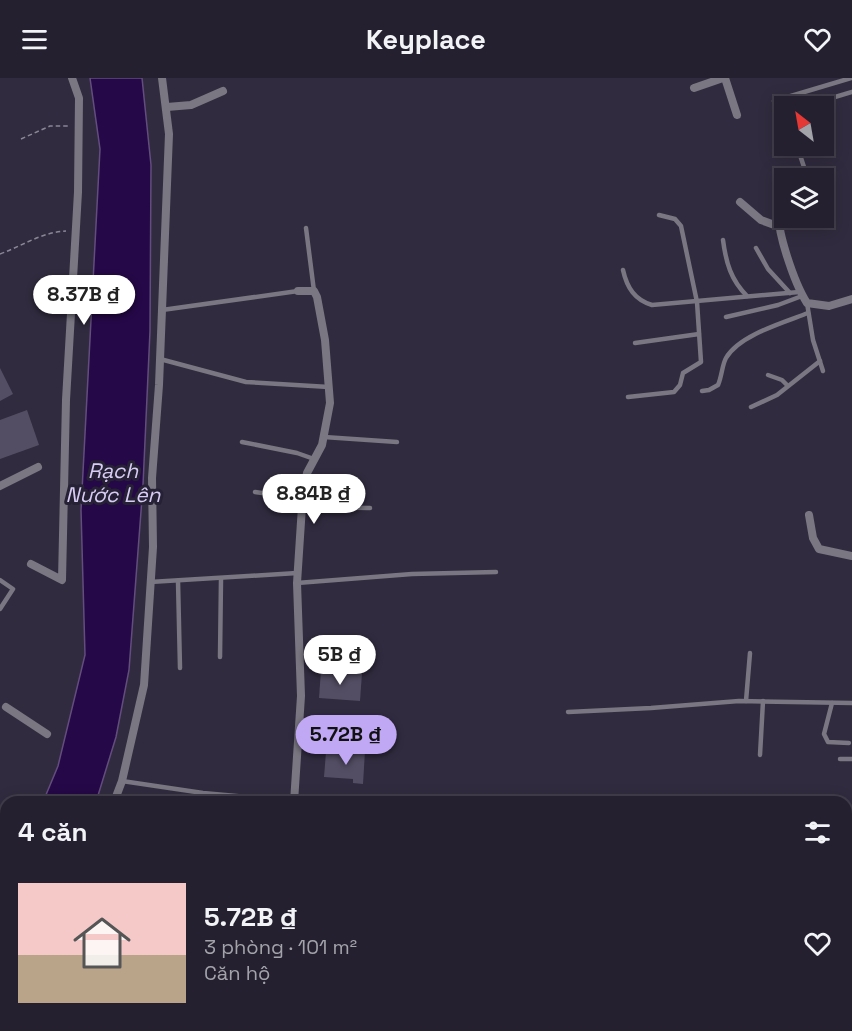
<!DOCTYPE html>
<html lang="vi">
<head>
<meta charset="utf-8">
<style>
  body { margin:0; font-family:"Space Grotesk",sans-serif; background:#2d2837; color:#f1f3f6; height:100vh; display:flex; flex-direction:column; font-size:22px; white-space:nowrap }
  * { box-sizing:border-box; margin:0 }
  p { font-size:20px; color:#a3a3aa }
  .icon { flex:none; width:33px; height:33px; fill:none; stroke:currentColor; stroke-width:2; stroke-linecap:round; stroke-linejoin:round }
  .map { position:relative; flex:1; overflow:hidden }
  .panel { position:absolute; left:0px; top:718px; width:852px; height:236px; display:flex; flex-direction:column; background:#25202f; border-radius:18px 18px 0 0; box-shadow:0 3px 15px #0003,0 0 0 2px #423e4b }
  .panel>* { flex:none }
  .needle { width:39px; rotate:329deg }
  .buttons { position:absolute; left:774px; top:18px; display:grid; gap:12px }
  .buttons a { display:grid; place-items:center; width:60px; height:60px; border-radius:0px; background:#25202f; box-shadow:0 3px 15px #0003,0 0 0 2px #423e4b; font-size:30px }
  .price { position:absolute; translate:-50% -51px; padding:0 14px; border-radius:21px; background:#fff; color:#222; font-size:20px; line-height:39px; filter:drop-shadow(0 2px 3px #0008) }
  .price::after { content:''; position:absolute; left:50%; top:36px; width:18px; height:14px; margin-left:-9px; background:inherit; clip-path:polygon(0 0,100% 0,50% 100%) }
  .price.on { background:#c0a8f4; color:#111 }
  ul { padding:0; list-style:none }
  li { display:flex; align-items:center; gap:18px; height:150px; padding:0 18px }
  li+li { border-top:2px solid #423e4b }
  li span { display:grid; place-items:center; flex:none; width:168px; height:120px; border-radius:0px; color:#555 }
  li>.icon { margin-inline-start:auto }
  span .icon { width:72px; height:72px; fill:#fffc; stroke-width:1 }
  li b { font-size:26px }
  h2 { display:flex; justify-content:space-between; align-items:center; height:72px; padding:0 18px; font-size:26px }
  header { display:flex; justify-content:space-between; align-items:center; height:78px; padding:0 18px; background:#25202f; font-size:27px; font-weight:600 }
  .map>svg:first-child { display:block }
</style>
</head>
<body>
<header><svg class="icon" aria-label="menu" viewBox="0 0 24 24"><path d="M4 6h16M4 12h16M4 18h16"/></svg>Keyplace<svg class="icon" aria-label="heart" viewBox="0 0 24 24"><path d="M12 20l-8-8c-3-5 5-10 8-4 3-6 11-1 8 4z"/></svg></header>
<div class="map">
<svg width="852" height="953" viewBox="0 0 852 953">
  <rect width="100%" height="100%" fill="#312b3f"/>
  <g fill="#250847" stroke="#634d7e" stroke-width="1.5">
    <path d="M90 0H142L151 87 150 253 143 407 129 592 116 659 96 724H43L58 688 85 577 81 432 100 71Z"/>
    <path d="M6 796V883L0 891V804Z"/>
  </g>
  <g fill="#544e64">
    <path d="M0 290 13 316 0 323Z"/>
    <path d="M27 332 39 367 0 381V342Z"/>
    <path d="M321 592 362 595 360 623 319 620Z"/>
    <path d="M355 673H365L363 706 353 705V701L324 699 326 674 355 676Z"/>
  </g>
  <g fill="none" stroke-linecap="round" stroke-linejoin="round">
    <g stroke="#8b8697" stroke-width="1.5" stroke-dasharray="4.5 3" stroke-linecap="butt">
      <path d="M21 61 50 48H69"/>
      <path d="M0 176C22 168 42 154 66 153"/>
    </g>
    <g stroke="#7a7782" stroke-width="4.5">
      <path d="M774 23 851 0"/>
      <path d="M805 28 852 14"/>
      <path d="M797 68 804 89"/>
      <path d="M306 150 314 213"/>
      <path d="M723 162C726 185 731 202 747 218"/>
      <path d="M756 170 768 191 790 215"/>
      <path d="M623 192C627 210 635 222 652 227L799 214"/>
      <path d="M807 225 813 262 823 293"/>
      <path d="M162 232 298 213"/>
      <path d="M726 239 778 227 802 218"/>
      <path d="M635 265 699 256"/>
      <path d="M160 281 246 304 329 309"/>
      <path d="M768 297 782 302 787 307"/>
      <path d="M702 313 709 312 718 307C722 298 722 287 726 280 739 257 785 244 808 235"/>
      <path d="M628 319 674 314 680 307 683 295 701 284 697 224 681 148 675 141 659 137"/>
      <path d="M751 329 777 317 820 283"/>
      <path d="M324 359 397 364"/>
      <path d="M242 364 297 375 314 381"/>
      <path d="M255 414 290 419 303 429 370 430"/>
      <path d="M0 502 13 511 0 531"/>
      <path d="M178 503 180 590"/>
      <path d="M150 504 297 495"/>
      <path d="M297 505 412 496 496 494"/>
      <path d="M220 579 221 501"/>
      <path d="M746 623 750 575"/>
      <path d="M832 625 824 656 828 664 849 665"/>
      <path d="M568 634 651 630 739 623 852 625"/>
      <path d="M760 677 763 623"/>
      <path d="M840 681H852"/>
      <path d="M122 703 203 715 294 723"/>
      <path d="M846 929 852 930"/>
      <path d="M54 948V953"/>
    </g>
    <g stroke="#7a7782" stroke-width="8">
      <path d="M725 0 737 37"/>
      <path d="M694 10 723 0"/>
      <path d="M167 29 191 27 223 13"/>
      <path d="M740 124 761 142 780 149"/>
      <path d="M780 129C773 147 796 208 807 225L829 228 852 221"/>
      <path d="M0 408 38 389"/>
      <path d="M809 437 813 460 819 471 852 478"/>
      <path d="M31 486 62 502 66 322 78 114 79 20 72 0"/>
      <path d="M6 629 47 656"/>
      <path d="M114 724 122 703 144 607 153 469 152 400 159 307 169 56 162 0"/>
      <path d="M294 724 301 618 297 505 303 413 307 395 322 367 330 325 325 262 317 219 314 213H298"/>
      <path d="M167 948 168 953"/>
      <path d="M563 953V948"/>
    </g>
    <g stroke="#7a7782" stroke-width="10">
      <path d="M0 819 6 821"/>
      <path d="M310 948 311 953"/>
    </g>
  </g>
  <g text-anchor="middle" stroke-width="6" stroke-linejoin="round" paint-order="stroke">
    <g font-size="21" font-style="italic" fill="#d7ccf3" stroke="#272135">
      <text x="113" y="400">Rạch<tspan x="113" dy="24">Nước Lên</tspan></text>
    </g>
  </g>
</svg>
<div class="buttons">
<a><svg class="needle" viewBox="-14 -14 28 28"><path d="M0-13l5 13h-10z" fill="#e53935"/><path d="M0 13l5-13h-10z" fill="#a3a3aa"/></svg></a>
<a><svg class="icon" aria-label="layers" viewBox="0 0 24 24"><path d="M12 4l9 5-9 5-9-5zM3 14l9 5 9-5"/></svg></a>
</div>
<b class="price" style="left:84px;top:248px">8.37B ₫</b>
<b class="price" style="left:314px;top:447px">8.84B ₫</b>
<b class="price" style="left:340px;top:608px">5B ₫</b>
<b class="price on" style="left:346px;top:688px">5.72B ₫</b>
<section class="panel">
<h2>4 căn<svg class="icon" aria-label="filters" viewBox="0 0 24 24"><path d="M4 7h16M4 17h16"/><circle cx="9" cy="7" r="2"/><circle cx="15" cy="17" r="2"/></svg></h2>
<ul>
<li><span style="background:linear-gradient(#f6c9c9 60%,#b9a48a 0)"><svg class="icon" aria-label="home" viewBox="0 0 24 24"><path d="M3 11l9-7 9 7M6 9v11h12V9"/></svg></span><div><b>5.72B ₫</b><p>3 phòng · 101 m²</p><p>Căn hộ</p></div><svg class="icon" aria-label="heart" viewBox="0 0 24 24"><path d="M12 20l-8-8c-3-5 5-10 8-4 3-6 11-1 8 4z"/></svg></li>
</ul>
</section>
</div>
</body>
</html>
